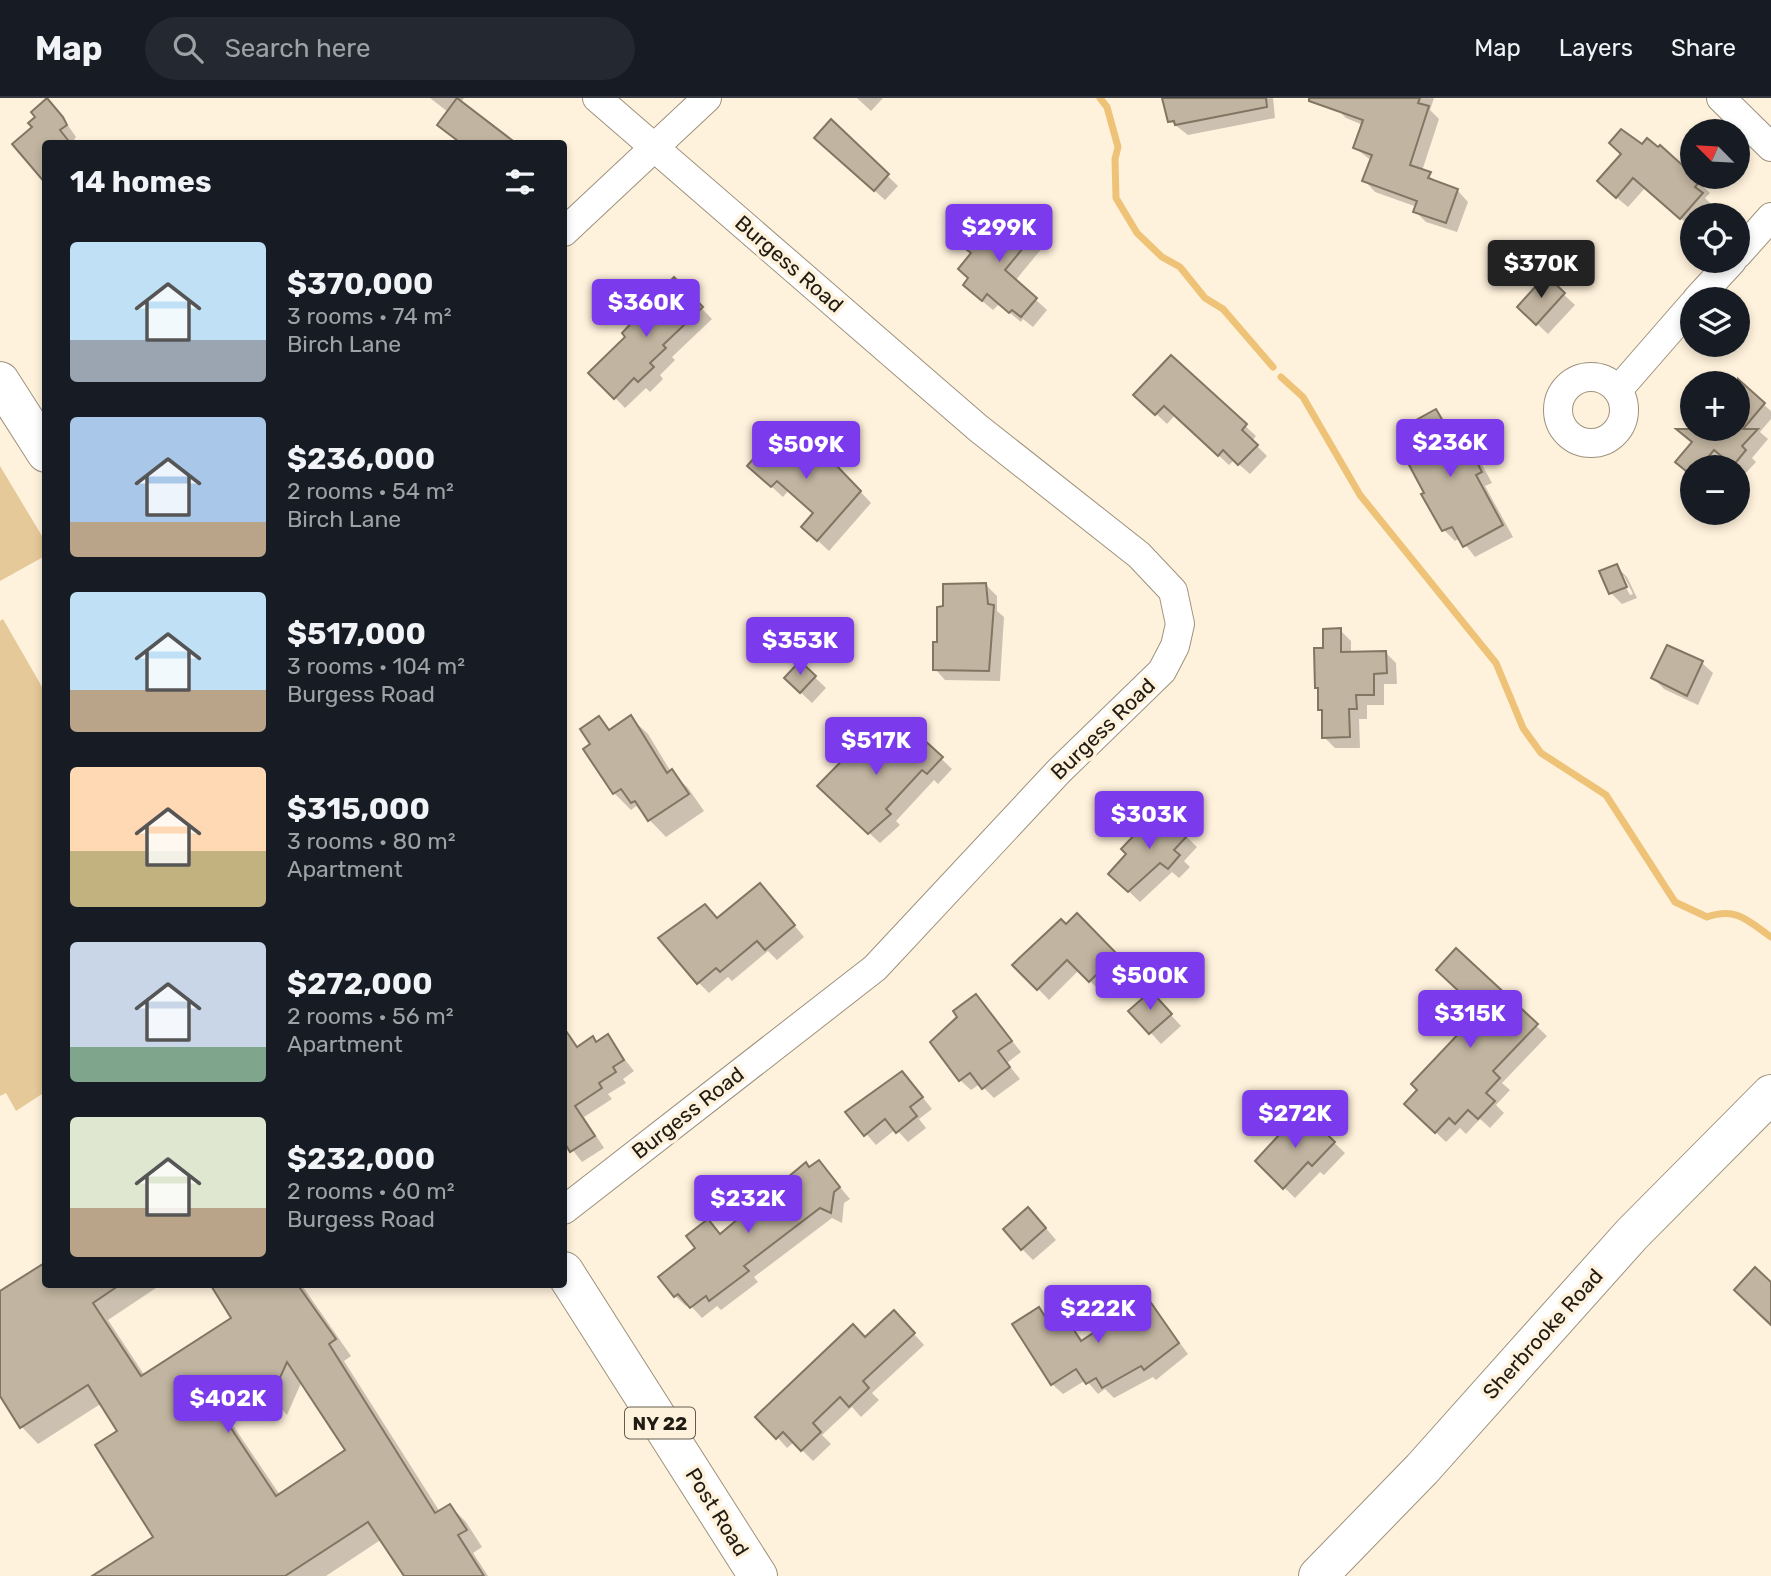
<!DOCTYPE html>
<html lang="en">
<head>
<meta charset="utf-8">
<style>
  body { margin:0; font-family:Rubik,sans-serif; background:#242831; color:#f1f3f6; height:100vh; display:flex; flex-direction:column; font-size:26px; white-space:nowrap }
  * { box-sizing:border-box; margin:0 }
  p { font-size:23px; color:#9ea1a6 }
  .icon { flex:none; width:38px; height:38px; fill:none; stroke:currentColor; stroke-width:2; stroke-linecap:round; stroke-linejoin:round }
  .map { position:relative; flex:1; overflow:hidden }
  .side { position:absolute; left:42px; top:42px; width:525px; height:1148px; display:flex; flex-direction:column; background:#171b24; border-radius:7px; box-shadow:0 4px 10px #0003 }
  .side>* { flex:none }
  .needle { width:46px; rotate:294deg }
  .buttons { position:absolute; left:1680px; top:21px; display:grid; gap:14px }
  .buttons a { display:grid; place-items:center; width:70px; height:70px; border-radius:50%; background:#171b24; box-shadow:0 4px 10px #0003; font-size:35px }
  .price { position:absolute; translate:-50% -60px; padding:0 16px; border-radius:7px; background:#7c3aed; color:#fff; font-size:23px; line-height:46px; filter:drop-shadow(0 2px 4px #0008) }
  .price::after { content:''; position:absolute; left:50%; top:42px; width:21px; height:16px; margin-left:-10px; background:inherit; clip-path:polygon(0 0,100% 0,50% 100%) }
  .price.selected { background:#222; color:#fff }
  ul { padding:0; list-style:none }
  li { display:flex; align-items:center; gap:21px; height:175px; padding:0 28px }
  li span { display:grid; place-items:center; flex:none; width:196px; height:140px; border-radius:7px; color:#555 }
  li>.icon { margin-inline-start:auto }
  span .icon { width:84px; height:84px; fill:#fffc; stroke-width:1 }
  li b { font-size:30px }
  h2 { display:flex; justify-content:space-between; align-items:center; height:84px; padding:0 28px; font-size:30px }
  header { display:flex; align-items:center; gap:42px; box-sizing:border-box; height:98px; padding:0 35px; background:#171b24; border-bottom:2px solid #363941 }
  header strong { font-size:33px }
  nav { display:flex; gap:38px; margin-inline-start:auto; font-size:24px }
  .search { width:490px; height:63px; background:#242831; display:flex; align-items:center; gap:18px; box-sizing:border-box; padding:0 24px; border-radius:38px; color:#9ea1a6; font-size:26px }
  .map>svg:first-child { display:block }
</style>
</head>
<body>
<header>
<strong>Map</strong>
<div class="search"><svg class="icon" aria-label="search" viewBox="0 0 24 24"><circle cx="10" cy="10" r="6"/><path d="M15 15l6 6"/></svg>Search here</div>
<nav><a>Map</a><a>Layers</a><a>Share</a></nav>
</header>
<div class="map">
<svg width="1771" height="1478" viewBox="0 0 1771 1478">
  <rect width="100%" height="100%" fill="#fff2dc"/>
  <g fill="#e6c999">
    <path d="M0 368 45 443V458L0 483Z"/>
    <path d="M3 521 45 594V994L16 1013 6 995 0 998V523Z"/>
  </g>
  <g fill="#0003" fill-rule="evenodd">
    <path d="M430 0H464L460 5 512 46H452L455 41 439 26 448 14Z"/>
    <path d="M857 0H883L871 13Z"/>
    <path d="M1163 0H1273L1275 20 1188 37 1170 23Z"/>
    <path d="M1339 0H1434L1430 12 1439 21 1422 73 1440 86 1458 93 1468 104 1457 134 1426 124 1415 113 1417 109 1375 94 1365 83 1372 63 1355 50 1363 27 1346 20 1335 9Z"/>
    <path d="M58 13 76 39 71 46H46Z"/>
    <path d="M831 23 898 88 885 102 827 50Z"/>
    <path d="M1622 56 1699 84 1710 95 1705 100 1712 107 1703 117H1692V130L1645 90 1628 109 1610 94Z"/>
    <path d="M1037 133 1047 144 1015 183 1047 212 1033 229 1023 221 1021 224 999 206 993 212 976 198 998 136Z"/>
    <path d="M1546 180 1575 207 1548 236 1530 219Z"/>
    <path d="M674 182 712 221 672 259 675 262 660 277 663 281 650 294 646 290 625 310 591 275 627 239Z"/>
    <path d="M1171 259 1256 338 1252 343 1267 358 1250 376 1234 362 1229 367 1175 317 1167 326 1147 307Z"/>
    <path d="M1737 283 1771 313V321L1760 334 1768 341 1752 360 1756 364 1744 377 1726 362 1720 369H1692V378L1678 364 1694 345 1687 338 1693 331H1738Z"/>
    <path d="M1436 313 1454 338 1460 334 1470 345 1492 385 1485 388 1513 439 1475 459 1460 440 1455 443 1444 432 1424 397 1426 395 1418 361Z"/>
    <path d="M761 379 848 380 871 405 829 453 814 439 815 416 789 392 783 399Z"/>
    <path d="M1616 468 1627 479 1637 500 1622 506 1611 495ZM1620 478H1624L1633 496 1630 497Z"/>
    <path d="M986 487 997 498V513L1004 519 1000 583 945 582 935 571 939 545Z"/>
    <path d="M1340 532 1351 543V555H1386L1396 565 1397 586H1384V607H1367V621H1359L1360 650H1335L1324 639V615L1320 611V592L1317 589 1325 551Z"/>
    <path d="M1667 550 1702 565 1713 575 1698 607 1664 591 1653 580Z"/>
    <path d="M800 565 826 590 812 605 797 591Z"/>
    <path d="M631 620 648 636 671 674 688 690 704 713 666 739 636 708 631 712 614 695 593 647 599 621 611 633Z"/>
    <path d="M923 643 952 671 938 686 934 682 896 723 900 727 880 745 830 699 910 658Z"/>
    <path d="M1186 738 1197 749 1184 763 1190 769 1179 780 1172 774 1140 804 1121 786Z"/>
    <path d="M770 798 804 839 777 862 768 853 732 883 728 879 709 895 698 884 718 822Z"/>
    <path d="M1077 818 1127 868 1101 894 1079 872 1049 902 1015 867Z"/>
    <path d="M1456 853 1547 938 1502 985 1510 992 1496 1007 1504 1015 1490 1030 1480 1021 1466 1036 1460 1030 1446 1044 1406 1006 1482 914Z"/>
    <path d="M976 898 1021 954 1007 965 1020 981 994 1000 980 986 971 992 960 982Z"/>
    <path d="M1161 906 1181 928 1161 946 1131 913Z"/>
    <path d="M607 939 634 973 623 981 626 985 608 996 612 1001 584 1019 604 1050 582 1064 564 1041V954L574 947 577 950 597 945Z"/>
    <path d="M889 982 912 986 932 1011 919 1021 926 1030 908 1044 896 1031 876 1047 848 1015Z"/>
    <path d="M1302 1014 1345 1055 1324 1077 1320 1074 1295 1100 1257 1063Z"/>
    <path d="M819 1064 850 1101 844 1105 842 1125 832 1120 754 1179 758 1184 721 1212 717 1208 702 1220 689 1206 686 1208 675 1198 708 1123 721 1137Z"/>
    <path d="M1039 1122 1056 1142 1033 1162 1022 1151Z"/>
    <path d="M46 1186H162L108 1222 145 1278 234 1221 212 1186H301L351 1258 344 1263 440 1414 450 1408 466 1424 482 1449 473 1455 488 1478H408L382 1441 326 1478H104L156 1439 120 1334 102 1305 38 1346 22 1329 0 1295V1195ZM302 1283 348 1353 280 1397 232 1326 271 1300 287 1317Z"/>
    <path d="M1147 1201 1188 1256 1156 1282 1153 1279 1114 1300 1105 1291 1098 1296 1086 1282 1063 1296 1052 1286 1039 1211 1055 1231 1067 1223 1084 1244Z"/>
    <path d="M904 1225 924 1247 872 1295 879 1302 861 1319 852 1309 822 1337 831 1346 813 1363 794 1344 787 1350 777 1339 865 1241Z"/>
  </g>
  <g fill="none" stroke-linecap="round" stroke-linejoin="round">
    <g stroke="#eec378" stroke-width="7">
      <path d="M1100 0 1107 9 1118 49 1115 61 1116 100 1137 135 1162 159 1180 169 1205 200 1223 211 1273 269"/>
      <path d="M1281 279 1303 299 1360 397 1496 565 1523 630 1541 655 1606 697 1675 804 1707 819C1737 809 1747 822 1771 839"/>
    </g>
  </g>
  <g fill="#c1b4a0" stroke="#827663" stroke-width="2" fill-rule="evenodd">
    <path d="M47 0 63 19 67 27 60 32 71 46H46V86L12 46 32 29 28 25 35 19 31 14Z"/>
    <path d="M457 0 517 46H462L437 27Z"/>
    <path d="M1162 0H1266L1267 9 1175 27 1174 23 1168 24Z"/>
    <path d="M1309 0H1420L1418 5 1429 8 1410 67 1431 74 1428 80 1458 91 1446 125 1413 114 1417 103 1362 83 1372 57 1353 50 1363 22 1309 3Z"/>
    <path d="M831 21 889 76 874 93 814 40Z"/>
    <path d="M1621 31 1642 46 1647 40 1658 49 1660 47 1700 83 1695 89 1703 95 1680 121 1633 80 1616 100 1597 83 1621 56 1609 45Z"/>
    <path d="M1015 113 1038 132 1005 172 1037 200 1021 219 1012 212 1009 215 987 196 982 203 963 187 968 180 958 171 971 155 963 149 985 122 998 133Z"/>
    <path d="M1546 177 1565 195 1536 227 1517 209Z"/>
    <path d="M674 179 703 209 663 247 666 250 650 265 654 269 638 284 634 280 614 301 588 275 625 239 622 235Z"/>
    <path d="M1171 257 1247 326 1242 332 1258 347 1238 367 1223 352 1218 358 1164 308 1155 317 1133 297Z"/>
    <path d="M1738 281 1765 305 1743 331H1758L1742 348 1746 352 1733 368 1714 352 1700 369H1692V378L1675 364 1692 344 1676 331H1738Z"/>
    <path d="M1436 311 1451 337 1460 332 1482 374 1476 377 1503 427 1463 449 1452 429 1442 433 1421 396 1424 395 1408 365 1416 360 1400 331Z"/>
    <path d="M779 332 812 360 817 354 833 367 834 365 861 393 817 443 801 429 813 415 777 383 771 389 747 368Z"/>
    <path d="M1617 466 1627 489 1609 496 1599 473Z"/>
    <path d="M986 485 988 506 994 507 989 573 933 572V544H937V509L943 508V486Z"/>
    <path d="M1341 530V554L1386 553 1387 575 1374 576V597H1356L1357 611H1349L1350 639 1322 640V612H1318V590H1315L1314 550H1323V531Z"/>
    <path d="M1667 547 1703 563 1687 598 1651 580Z"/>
    <path d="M800 563 816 578 800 595 784 580Z"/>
    <path d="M631 617 667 675 672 671 689 696 648 723 635 703 631 705 621 691 613 696 583 651 590 646 580 631 599 618 609 632Z"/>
    <path d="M874 630 890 644 894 641 910 655 923 641 943 659 927 676 922 672 886 711 891 716 868 736 817 688Z"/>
    <path d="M1159 711 1188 737 1174 752 1180 757 1168 771 1160 765 1128 794 1108 776 1126 756 1121 751Z"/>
    <path d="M760 785 795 827 765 852 757 843 720 874 716 870 697 886 658 840 705 806 717 820Z"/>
    <path d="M1077 815 1117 856 1089 884 1067 862 1037 892 1012 867 1061 821 1066 826Z"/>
    <path d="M1456 850 1538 926 1493 973 1500 980 1486 995 1495 1003 1478 1021 1468 1012 1455 1026 1449 1020 1435 1035 1404 1006 1417 992 1411 986 1480 913 1436 872Z"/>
    <path d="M1151 893 1172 916 1149 936 1128 913Z"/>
    <path d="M976 896 1012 943 998 953 1010 969 982 991 970 975 959 983 930 944 957 919 953 913Z"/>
    <path d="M564 930 577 949 593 938 596 944 608 936 624 962 613 969 616 974 599 985 602 990 575 1008 595 1038 570 1054 564 1044Z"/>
    <path d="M902 973 923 999 910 1009 917 1018 896 1035 885 1021 864 1038 845 1014Z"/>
    <path d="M1302 1012 1335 1044 1312 1068 1308 1064 1283 1091 1255 1063Z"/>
    <path d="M819 1062 840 1089 834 1094 831 1115 820 1110 744 1168 749 1173 709 1203 706 1198 690 1210 678 1196 674 1199 658 1179 695 1150 686 1138 708 1121 720 1136 806 1064 809 1069Z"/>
    <path d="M1028 1109 1046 1130 1021 1152 1003 1131Z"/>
    <path d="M46 1164V1186H121L93 1205 141 1278 231 1220 210 1186H297L336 1241 329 1246 435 1415 450 1406 467 1432 458 1437 484 1478H404L368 1424 285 1478H92L153 1439 95 1347 117 1333 88 1287 20 1330 0 1298V1193ZM287 1264 345 1352 276 1398 217 1309 257 1282 270 1302Z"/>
    <path d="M1755 1169 1771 1184V1227L1734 1192Z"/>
    <path d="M1147 1199 1179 1245 1144 1272 1141 1268 1102 1290 1096 1280 1086 1286 1076 1271 1051 1287 1012 1226 1039 1209 1052 1230 1067 1221 1081 1243Z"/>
    <path d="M894 1212 915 1235 863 1283 869 1290 849 1309 840 1299 813 1325 821 1334 801 1353 783 1334 776 1341 755 1319 853 1226 865 1239Z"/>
  </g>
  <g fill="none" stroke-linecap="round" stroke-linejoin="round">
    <defs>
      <g id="street">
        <path d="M1721 0 1771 49"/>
        <path d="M564 134 707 0"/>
        <path d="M1738 156 1771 119"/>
        <path d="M1697 201 1732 163"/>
        <circle cx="1591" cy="312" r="33"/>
        <path d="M1618 292 1692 207"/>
        <path d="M564 1112 875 870 1059 673 1162 573 1175 548 1180 526 1173 493 1139 457 978 330 597 0"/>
      </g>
      <path id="secondary" d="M1318 1478 1422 1371 1632 1136 1771 996"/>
      <g id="primary">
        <path d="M0 283 46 355"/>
        <path d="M564 1173 758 1478"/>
      </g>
    </defs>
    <use href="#street" stroke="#9e927e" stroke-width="30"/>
    <use href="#secondary" stroke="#9e927e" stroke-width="40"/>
    <use href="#primary" stroke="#9e927e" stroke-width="40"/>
    <use href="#street" stroke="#fff" stroke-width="28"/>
    <use href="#secondary" stroke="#fff" stroke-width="38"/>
    <use href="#primary" stroke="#fff" stroke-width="38"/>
  </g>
  <g text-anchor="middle" stroke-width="7" stroke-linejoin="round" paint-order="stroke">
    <rect fill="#fff2dc" stroke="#635c4f" stroke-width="2" x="625" y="1309.5" width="70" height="31" rx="5"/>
    <g font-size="19" font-weight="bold" fill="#201b13">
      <text x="660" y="1332">NY 22</text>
    </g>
    <g font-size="21" fill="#201b13" stroke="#fff2dc">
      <text transform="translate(789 166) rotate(41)" y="7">Burgess Road</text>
      <text transform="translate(1103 631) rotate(-44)" y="7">Burgess Road</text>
      <text transform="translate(688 1015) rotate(-38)" y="7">Burgess Road</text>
      <text transform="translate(1543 1236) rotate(-48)" y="7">Sherbrooke Road</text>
      <text transform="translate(717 1414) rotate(58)" y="7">Post Road</text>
    </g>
  </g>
</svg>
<div class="buttons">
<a><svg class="needle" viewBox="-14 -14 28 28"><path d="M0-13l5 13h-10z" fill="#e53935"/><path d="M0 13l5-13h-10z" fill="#9ea1a6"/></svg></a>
<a><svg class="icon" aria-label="locate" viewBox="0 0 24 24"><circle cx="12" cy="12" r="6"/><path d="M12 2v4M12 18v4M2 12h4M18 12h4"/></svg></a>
<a><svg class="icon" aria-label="layers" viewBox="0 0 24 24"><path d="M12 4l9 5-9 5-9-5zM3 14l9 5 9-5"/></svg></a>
<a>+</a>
<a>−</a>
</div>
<b class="price" style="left:999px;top:166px">$299K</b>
<b class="price selected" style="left:1541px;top:202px">$370K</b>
<b class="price" style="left:646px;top:241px">$360K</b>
<b class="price" style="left:1450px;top:381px">$236K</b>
<b class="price" style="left:806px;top:383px">$509K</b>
<b class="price" style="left:800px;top:579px">$353K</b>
<b class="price" style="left:876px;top:679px">$517K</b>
<b class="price" style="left:1149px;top:753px">$303K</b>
<b class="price" style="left:1150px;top:914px">$500K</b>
<b class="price" style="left:1470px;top:952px">$315K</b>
<b class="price" style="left:1295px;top:1052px">$272K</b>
<b class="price" style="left:748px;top:1137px">$232K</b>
<b class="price" style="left:1098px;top:1247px">$222K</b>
<b class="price" style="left:228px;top:1337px">$402K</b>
<section class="side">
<h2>14 homes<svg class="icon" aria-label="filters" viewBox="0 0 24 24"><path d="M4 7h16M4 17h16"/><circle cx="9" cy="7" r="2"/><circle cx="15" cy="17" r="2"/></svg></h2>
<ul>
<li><span style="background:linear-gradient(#bfe0f5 70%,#9aa5b1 0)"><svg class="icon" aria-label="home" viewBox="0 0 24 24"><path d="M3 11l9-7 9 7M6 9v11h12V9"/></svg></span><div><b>$370,000</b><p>3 rooms · 74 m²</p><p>Birch Lane</p></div></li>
<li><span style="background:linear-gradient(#a9c7e8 75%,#b9a48a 0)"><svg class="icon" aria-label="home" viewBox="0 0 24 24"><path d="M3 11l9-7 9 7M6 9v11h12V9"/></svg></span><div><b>$236,000</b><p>2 rooms · 54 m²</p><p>Birch Lane</p></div></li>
<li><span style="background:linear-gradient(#bfe0f5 70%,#b9a48a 0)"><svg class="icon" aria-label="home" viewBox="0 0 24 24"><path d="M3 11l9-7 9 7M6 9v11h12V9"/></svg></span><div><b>$517,000</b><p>3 rooms · 104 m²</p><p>Burgess Road</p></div></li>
<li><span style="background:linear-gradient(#ffd9b3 60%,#c2b280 0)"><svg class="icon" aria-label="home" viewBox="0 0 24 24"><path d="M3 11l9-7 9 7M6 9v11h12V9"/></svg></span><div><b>$315,000</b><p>3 rooms · 80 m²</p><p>Apartment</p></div></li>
<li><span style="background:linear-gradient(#c9d6e8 75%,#7fa58c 0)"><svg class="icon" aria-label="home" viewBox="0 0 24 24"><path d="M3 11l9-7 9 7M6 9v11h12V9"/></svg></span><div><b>$272,000</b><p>2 rooms · 56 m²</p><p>Apartment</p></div></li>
<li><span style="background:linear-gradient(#dfe7d0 65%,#b9a48a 0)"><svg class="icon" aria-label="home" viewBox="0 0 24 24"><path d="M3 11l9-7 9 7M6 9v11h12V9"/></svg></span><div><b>$232,000</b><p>2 rooms · 60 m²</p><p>Burgess Road</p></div></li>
</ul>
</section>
</div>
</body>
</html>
